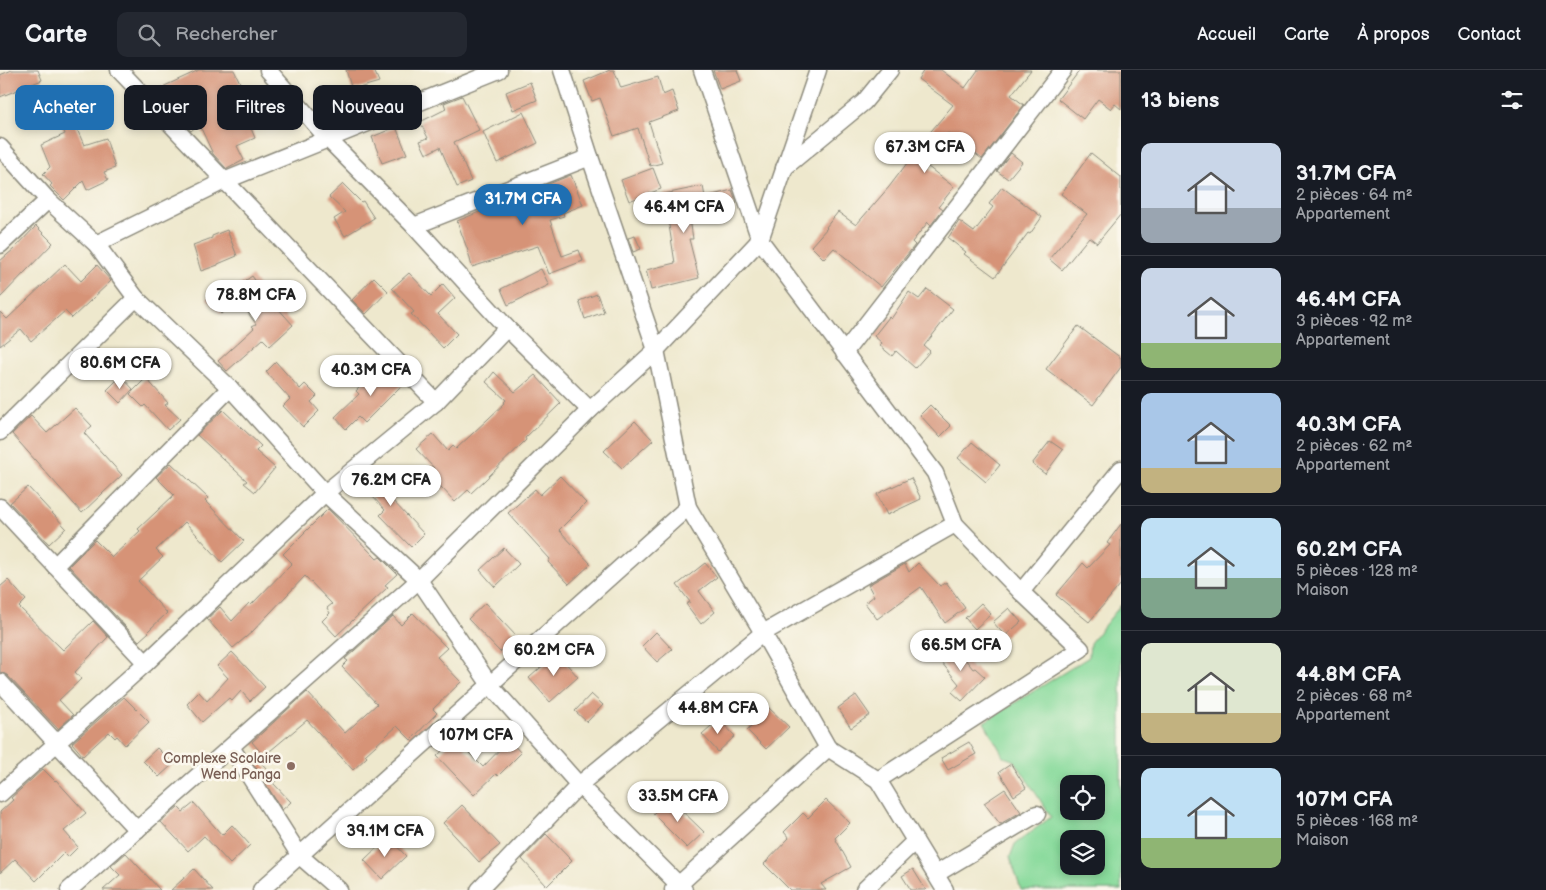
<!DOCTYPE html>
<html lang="fr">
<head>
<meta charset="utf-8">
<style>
  body { margin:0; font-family:"Balsamiq Sans",sans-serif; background:#242831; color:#f1f3f6; height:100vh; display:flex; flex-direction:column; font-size:19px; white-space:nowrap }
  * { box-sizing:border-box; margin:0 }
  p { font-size:16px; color:#9ea1a6 }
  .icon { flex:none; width:28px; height:28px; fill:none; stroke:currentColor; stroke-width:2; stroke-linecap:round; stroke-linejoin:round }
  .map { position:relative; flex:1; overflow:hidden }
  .panel { display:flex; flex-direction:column; background:#171b24; width:425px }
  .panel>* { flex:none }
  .top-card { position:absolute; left:15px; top:15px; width:475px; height:45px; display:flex; gap:10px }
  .fabs { position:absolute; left:1060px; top:705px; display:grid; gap:10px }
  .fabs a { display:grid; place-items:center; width:45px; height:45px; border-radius:10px; background:#171b24; box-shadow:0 2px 8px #0003; font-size:25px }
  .price { position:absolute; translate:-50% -42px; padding:0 11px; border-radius:18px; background:#fff; color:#222; font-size:16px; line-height:32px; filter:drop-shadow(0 1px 2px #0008) }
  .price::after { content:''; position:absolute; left:50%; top:30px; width:15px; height:11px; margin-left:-8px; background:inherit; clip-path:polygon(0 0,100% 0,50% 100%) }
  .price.current { background:#1f6fb2; color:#fff }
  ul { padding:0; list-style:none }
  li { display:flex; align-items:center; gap:15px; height:125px; padding:0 20px }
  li+li { border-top:1px solid #363941 }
  li span { display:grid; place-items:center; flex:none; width:140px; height:100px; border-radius:10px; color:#555 }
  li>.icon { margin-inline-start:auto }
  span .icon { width:60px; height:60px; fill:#fffc; stroke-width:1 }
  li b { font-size:21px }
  h2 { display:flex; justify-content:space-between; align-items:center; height:60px; padding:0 20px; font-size:21px }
  .pill { padding:0 18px; border-radius:10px; background:#171b24; box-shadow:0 2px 8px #0003; font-size:18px; line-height:45px }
  .pill.current { background:#1f6fb2; color:#fff }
  header { display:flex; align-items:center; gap:30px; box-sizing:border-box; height:70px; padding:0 25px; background:#171b24; border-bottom:1px solid #363941 }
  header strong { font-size:24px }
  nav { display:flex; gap:28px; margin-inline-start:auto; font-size:18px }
  .search { width:350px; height:45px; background:#242831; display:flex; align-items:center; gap:12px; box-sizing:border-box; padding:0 18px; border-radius:10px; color:#9ea1a6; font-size:19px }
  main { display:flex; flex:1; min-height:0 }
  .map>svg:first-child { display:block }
</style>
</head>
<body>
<header>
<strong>Carte</strong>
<div class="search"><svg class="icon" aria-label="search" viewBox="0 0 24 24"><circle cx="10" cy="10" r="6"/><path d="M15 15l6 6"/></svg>Rechercher</div>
<nav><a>Accueil</a><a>Carte</a><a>À propos</a><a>Contact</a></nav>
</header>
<main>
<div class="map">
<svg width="1121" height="820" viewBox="0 0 1121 820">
  <rect width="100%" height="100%" fill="#fbf7ec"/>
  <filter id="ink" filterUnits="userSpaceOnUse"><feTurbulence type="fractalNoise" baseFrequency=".02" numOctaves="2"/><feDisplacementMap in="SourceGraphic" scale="10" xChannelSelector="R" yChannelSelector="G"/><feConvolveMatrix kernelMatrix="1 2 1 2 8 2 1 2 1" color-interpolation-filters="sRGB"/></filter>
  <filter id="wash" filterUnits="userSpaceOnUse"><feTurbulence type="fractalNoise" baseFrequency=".0096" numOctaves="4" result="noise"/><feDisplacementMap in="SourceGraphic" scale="20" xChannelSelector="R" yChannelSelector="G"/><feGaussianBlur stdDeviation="1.12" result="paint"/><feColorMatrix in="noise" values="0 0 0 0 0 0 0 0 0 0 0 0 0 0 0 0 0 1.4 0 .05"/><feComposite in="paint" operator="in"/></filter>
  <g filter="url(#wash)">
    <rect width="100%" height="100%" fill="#eee8cd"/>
    <path fill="#88da9b" stroke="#5a8263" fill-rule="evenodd" d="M1121 535V820H1021L1010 787 1015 774 1051 747 1015 691 1004 687 984 652 1089 587 1090 573ZM1069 714H1096V741H1069ZM1069 769H1096V796H1069Z"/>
    <g id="blocks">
      <g fill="#d69377">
        <path d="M12 0H38L42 10 0 27V5Z"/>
        <path d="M199 0H234L244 21 249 19 255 33 243 39 255 68 237 76 244 90 227 99 213 84 199 54 191 61 159 27 156 20Z"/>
        <path d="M346 0H374L379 12 352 20Z"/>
        <path d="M610 0H614L621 18 658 7 663 25 672 21 679 41 649 52 662 93 650 96 638 58 614 66 600 28 592 31 584 11Z"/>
        <path d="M713 0H737L741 11 720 19Z"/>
        <path d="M924 0H941L965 18 978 0H1031L1011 25 1024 35 982 89 948 63 923 93 954 117 939 136 943 139 931 155 928 152 912 172 915 175 881 217 834 178 824 189 811 176 827 158 826 157 838 142 856 155 889 117 917 80 916 79 953 35 918 9Z"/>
        <path d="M1080 0H1121V39L1115 34 1111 39 1098 29 1083 49 1058 29Z"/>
        <path d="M530 12 537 30 513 40 506 22Z"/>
        <path d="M67 22 74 39 69 41 84 75 106 68 115 98 104 102 108 110 87 120 83 111 64 130 50 116 52 114 43 104 50 97 41 75 65 64 50 29Z"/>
        <path d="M462 26 479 60 454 72 471 111 457 117 440 77 426 84 420 71 428 68 420 52 446 39 444 33Z"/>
        <path d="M523 42 538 73 497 93 483 62Z"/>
        <path d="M396 57 407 84 382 93 372 67Z"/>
        <path d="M1011 83 1022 92 1008 109 997 101Z"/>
        <path d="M1091 83 1121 107V144L1097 173 1089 167 1062 200 1049 189 1087 144 1061 124Z"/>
        <path d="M653 98 661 119 629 131 621 110Z"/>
        <path d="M571 105 583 135 563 143 564 146 550 150 562 186 579 180 583 191 549 204 538 176 472 197 468 181 457 151Z"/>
        <path d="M343 114 361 132 363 131 374 148 345 166 334 149 345 142 329 127Z"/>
        <path d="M703 116 705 127 732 120 737 133 689 142 693 169H689L699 208 651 220 646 200 675 193 664 124Z"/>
        <path d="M1002 117 1042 147 1030 164 1028 163 995 207 964 184 966 182 948 168 959 151 974 162 993 137 989 134Z"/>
        <path d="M36 156 53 173 0 228V191L14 179Z"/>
        <path d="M227 160 237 186 218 194V195L201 201 193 175 212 168V166Z"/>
        <path d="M635 166 641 179 633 182 628 168Z"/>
        <path d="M65 194 81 211 97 195 111 211 72 248 65 241 31 271 21 259 0 276V242L7 249Z"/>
        <path d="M541 199 549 215 508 235 501 219Z"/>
        <path d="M409 203 431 226 443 214 455 228 438 244 457 264 443 278 411 244 414 242 392 218Z"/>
        <path d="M252 206 274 237 276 236 293 255 270 276 263 269 227 301 218 291 254 258 252 256 256 254 232 220Z"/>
        <path d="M374 207 388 221 366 244 352 230Z"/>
        <path d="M927 219 953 239 924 276 930 281 915 298 896 281 892 286 880 276 882 273 874 266 889 247 891 249 909 222 919 229Z"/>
        <path d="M215 221 230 236 221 244 207 229Z"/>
        <path d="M597 224 604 242 585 249 579 231Z"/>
        <path d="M1078 256 1121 288V297L1093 335 1046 299Z"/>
        <path d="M276 292 300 319 305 314 317 326 311 332 319 341 303 357 283 336 290 329 266 302Z"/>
        <path d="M387 295 404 313 364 353 358 347 346 359 335 347 359 324 356 321 369 307 372 310Z"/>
        <path d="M494 302 515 322 535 305 561 333 525 368 526 370 485 410 471 423 468 420 455 432 428 403 434 398 416 379 433 364 448 381 453 376 456 379 505 333 504 332 506 330 486 312Z"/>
        <path d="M121 306 133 319 120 333 107 320Z"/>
        <path d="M146 308 168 333 165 335 180 349 168 360 145 335 143 337 130 324Z"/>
        <path d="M930 335 951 356 940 367 920 345Z"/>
        <path d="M75 338 92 356 84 363 122 405 82 443 12 364 31 346 47 363Z"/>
        <path d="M223 340 261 376 256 381 275 398 255 422 244 413 247 411 197 365Z"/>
        <path d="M635 351 653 370 622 398 604 381Z"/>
        <path d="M1050 371 1063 380 1045 404 1032 394Z"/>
        <path d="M972 372 1000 395 986 412 958 388Z"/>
        <path d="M171 393 208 428 205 431 244 471 222 492 185 452 156 480 163 487 138 511 167 543 148 561 149 562 139 571 69 496 95 470 112 487 140 461 138 459 174 425 156 407Z"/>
        <path d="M372 398 397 425 392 430 424 464 411 477 380 445 385 440 357 410Z"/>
        <path d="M560 406 586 433 559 460 591 494 569 514 548 492 550 489 508 443 535 419 540 425Z"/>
        <path d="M911 408 921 429 887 445 877 424Z"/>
        <path d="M28 417 66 458 49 474 10 433Z"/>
        <path d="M328 439 377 489 380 487 397 504 385 515 388 517 336 566 322 551 330 543 327 538 332 534 305 506 252 562 233 578 207 549 220 537 232 551 249 533 251 535 292 493 283 484Z"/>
        <path d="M1121 454V514L1089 552 1056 525 1083 493 1088 498 1110 475 1107 473Z"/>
        <path d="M504 478 519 494 495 517 480 500Z"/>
        <path d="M705 493 717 507 699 521 715 542 701 554 686 534 690 532 677 515Z"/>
        <path d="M918 493 940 516 946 512 965 538 945 553 921 517 877 549 865 533 874 526 868 515 905 494 909 502Z"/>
        <path d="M8 510 26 530 19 537 63 580 93 551 108 567 75 602 81 609 59 630 73 645 58 659 7 605 0 602V517Z"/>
        <path d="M485 533 517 567 500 582 468 549Z"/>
        <path d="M981 533 991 544 975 559 965 548Z"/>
        <path d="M1009 538 1021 552 1005 566 993 552Z"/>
        <path d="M413 543 447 578 437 587 461 612 433 639 437 643 411 670 397 656 365 685 367 687 353 700 307 650 264 686 252 672 307 622 345 663 377 634 342 597 348 591 345 589 393 546 401 555Z"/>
        <path d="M656 562 672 579 657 592 642 576Z"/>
        <path d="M953 574 973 599 975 598 985 607 962 631 952 622 959 614 937 587Z"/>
        <path d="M232 582 265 617 250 631 241 621 232 631 229 628 202 652 187 634 199 622 207 631 228 608 217 596Z"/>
        <path d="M557 583 578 607 550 632 529 608Z"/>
        <path d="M591 624 603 635 587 652 575 641Z"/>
        <path d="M856 625 870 645 851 658 838 638Z"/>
        <path d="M124 627 149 652 125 675 117 666 115 668 109 662 83 686 72 673Z"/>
        <path d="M769 638 789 657 766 679 747 660Z"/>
        <path d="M719 649 735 666 718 682 702 664Z"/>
        <path d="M465 659 474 668 464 678 483 697 509 670 521 683 498 706 496 704 474 725 437 686Z"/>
        <path d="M969 672 976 684 948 700 941 688Z"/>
        <path d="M157 678 173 694 159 707 143 691Z"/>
        <path d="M255 686 277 710 273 713 291 732 282 740 251 690Z"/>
        <path d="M1011 694 1026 718 1014 726 999 702Z"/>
        <path d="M43 699 55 711 56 710 86 743 64 761 78 777 68 787 64 783 36 811 15 789 0 803V742L13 730 11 728Z"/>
        <path d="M1005 719 1021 742 1000 754 984 733Z"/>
        <path d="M669 728 704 762 687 778 653 744Z"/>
        <path d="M826 730 850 753 835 768 851 797 821 814 826 820H790L764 794 789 768 784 762 803 743 808 748Z"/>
        <path d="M194 733 222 765 232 755 250 775 230 794 204 766 188 781 161 752 178 737 183 742Z"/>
        <path d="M462 735 500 775 479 792 443 753Z"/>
        <path d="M546 764 572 791 547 816 522 789Z"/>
        <path d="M388 767 406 786 382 809 364 790Z"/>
        <path d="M126 783 160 820H103L120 805 111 796Z"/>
        <path d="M194 799 213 820H171Z"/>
        <path d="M913 799 926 820H911L902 806Z"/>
      </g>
    </g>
  </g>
  <g filter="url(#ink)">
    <use href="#blocks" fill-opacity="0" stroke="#8c8a7c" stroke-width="1"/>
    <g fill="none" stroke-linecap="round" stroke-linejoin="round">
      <defs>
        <g id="minor">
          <path d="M119 0 436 332"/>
          <path d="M268 0 328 69 414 156 507 258 590 340"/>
          <path d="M562 0 590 87 656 280 688 437 763 563 828 678 878 710 945 820"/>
          <path d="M702 0 760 170 935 403 955 454 1021 522 1081 579 878 710"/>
          <path d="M0 77 48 130 96 174 136 228 230 318 325 423 419 510 490 615 579 715 684 820"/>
          <path d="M784 98 864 32 890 0"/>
          <path d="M414 156 590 87"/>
          <path d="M96 174 224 111 499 0"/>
          <path d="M0 175 48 130"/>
          <path d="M844 283 1063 0"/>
          <path d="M0 362 136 228"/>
          <path d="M0 437 146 593"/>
          <path d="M55 496 230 318"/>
          <path d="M1021 522 1121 399"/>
          <path d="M0 612 137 760"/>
          <path d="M231 677 300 786 339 820"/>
          <path d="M0 724 146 593 325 423 436 332 507 258"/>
          <path d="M936 804 1037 744"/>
          <path d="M69 820 419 510 590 340 656 280 760 170 818 0"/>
          <path d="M261 820 688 437"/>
          <path d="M479 820 579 715 763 563 955 454"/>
          <path d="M673 820 828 678"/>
          <path d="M864 820 915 771"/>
        </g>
      </defs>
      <use href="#minor" stroke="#8c8a7c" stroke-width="19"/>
      <use href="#minor" stroke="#fff" stroke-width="16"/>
    </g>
  </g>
  <circle fill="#8d6e63" stroke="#fbf7ec" stroke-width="2" cx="291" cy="696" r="5"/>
  <g text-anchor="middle" stroke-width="5" stroke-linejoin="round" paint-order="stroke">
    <g font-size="14" fill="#785e54" stroke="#fbf7ec" text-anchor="end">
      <text x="281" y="693">Complexe Scolaire<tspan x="281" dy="16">Wend Panga</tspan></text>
    </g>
  </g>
</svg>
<div class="fabs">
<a><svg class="icon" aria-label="locate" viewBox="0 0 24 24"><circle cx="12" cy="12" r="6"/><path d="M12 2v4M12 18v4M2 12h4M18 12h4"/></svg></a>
<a><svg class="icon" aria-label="layers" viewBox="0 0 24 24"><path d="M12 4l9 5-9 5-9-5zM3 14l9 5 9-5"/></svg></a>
</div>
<b class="price" style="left:925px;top:104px">67.3M CFA</b>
<b class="price current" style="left:523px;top:156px">31.7M CFA</b>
<b class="price" style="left:684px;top:164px">46.4M CFA</b>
<b class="price" style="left:256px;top:252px">78.8M CFA</b>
<b class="price" style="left:120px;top:320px">80.6M CFA</b>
<b class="price" style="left:371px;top:327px">40.3M CFA</b>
<b class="price" style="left:391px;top:437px">76.2M CFA</b>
<b class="price" style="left:961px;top:602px">66.5M CFA</b>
<b class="price" style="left:554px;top:607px">60.2M CFA</b>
<b class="price" style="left:718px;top:665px">44.8M CFA</b>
<b class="price" style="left:476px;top:692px">107M CFA</b>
<b class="price" style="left:678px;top:753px">33.5M CFA</b>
<b class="price" style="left:385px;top:788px">39.1M CFA</b>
<div class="top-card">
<a class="pill current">Acheter</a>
<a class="pill">Louer</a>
<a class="pill">Filtres</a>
<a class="pill">Nouveau</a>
</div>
</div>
<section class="panel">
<h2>13 biens<svg class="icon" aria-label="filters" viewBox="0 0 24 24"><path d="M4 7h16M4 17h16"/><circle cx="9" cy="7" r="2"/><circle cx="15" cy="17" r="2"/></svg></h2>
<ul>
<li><span style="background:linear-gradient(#c9d6e8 65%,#9aa5b1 0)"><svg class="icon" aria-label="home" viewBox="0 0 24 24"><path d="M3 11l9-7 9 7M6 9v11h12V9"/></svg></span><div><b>31.7M CFA</b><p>2 pièces · 64 m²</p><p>Appartement</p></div></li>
<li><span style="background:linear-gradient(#c9d6e8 75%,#8fb573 0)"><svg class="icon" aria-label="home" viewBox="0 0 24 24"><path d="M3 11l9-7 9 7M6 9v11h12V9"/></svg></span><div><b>46.4M CFA</b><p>3 pièces · 92 m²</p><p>Appartement</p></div></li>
<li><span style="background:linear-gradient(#a9c7e8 75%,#c2b280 0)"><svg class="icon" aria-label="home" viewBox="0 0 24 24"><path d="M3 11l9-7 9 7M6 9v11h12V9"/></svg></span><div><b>40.3M CFA</b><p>2 pièces · 62 m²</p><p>Appartement</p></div></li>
<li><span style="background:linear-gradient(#bfe0f5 60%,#7fa58c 0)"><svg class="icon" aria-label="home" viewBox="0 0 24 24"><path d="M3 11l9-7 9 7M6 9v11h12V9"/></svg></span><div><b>60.2M CFA</b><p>5 pièces · 128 m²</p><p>Maison</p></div></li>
<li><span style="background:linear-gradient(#dfe7d0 70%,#c2b280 0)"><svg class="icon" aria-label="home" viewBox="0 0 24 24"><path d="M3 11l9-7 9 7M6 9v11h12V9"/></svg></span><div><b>44.8M CFA</b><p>2 pièces · 68 m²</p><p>Appartement</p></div></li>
<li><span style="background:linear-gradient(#bfe0f5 70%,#8fb573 0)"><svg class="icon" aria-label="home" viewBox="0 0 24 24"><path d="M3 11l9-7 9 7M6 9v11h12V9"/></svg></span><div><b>107M CFA</b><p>5 pièces · 168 m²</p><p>Maison</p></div></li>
</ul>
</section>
</main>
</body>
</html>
